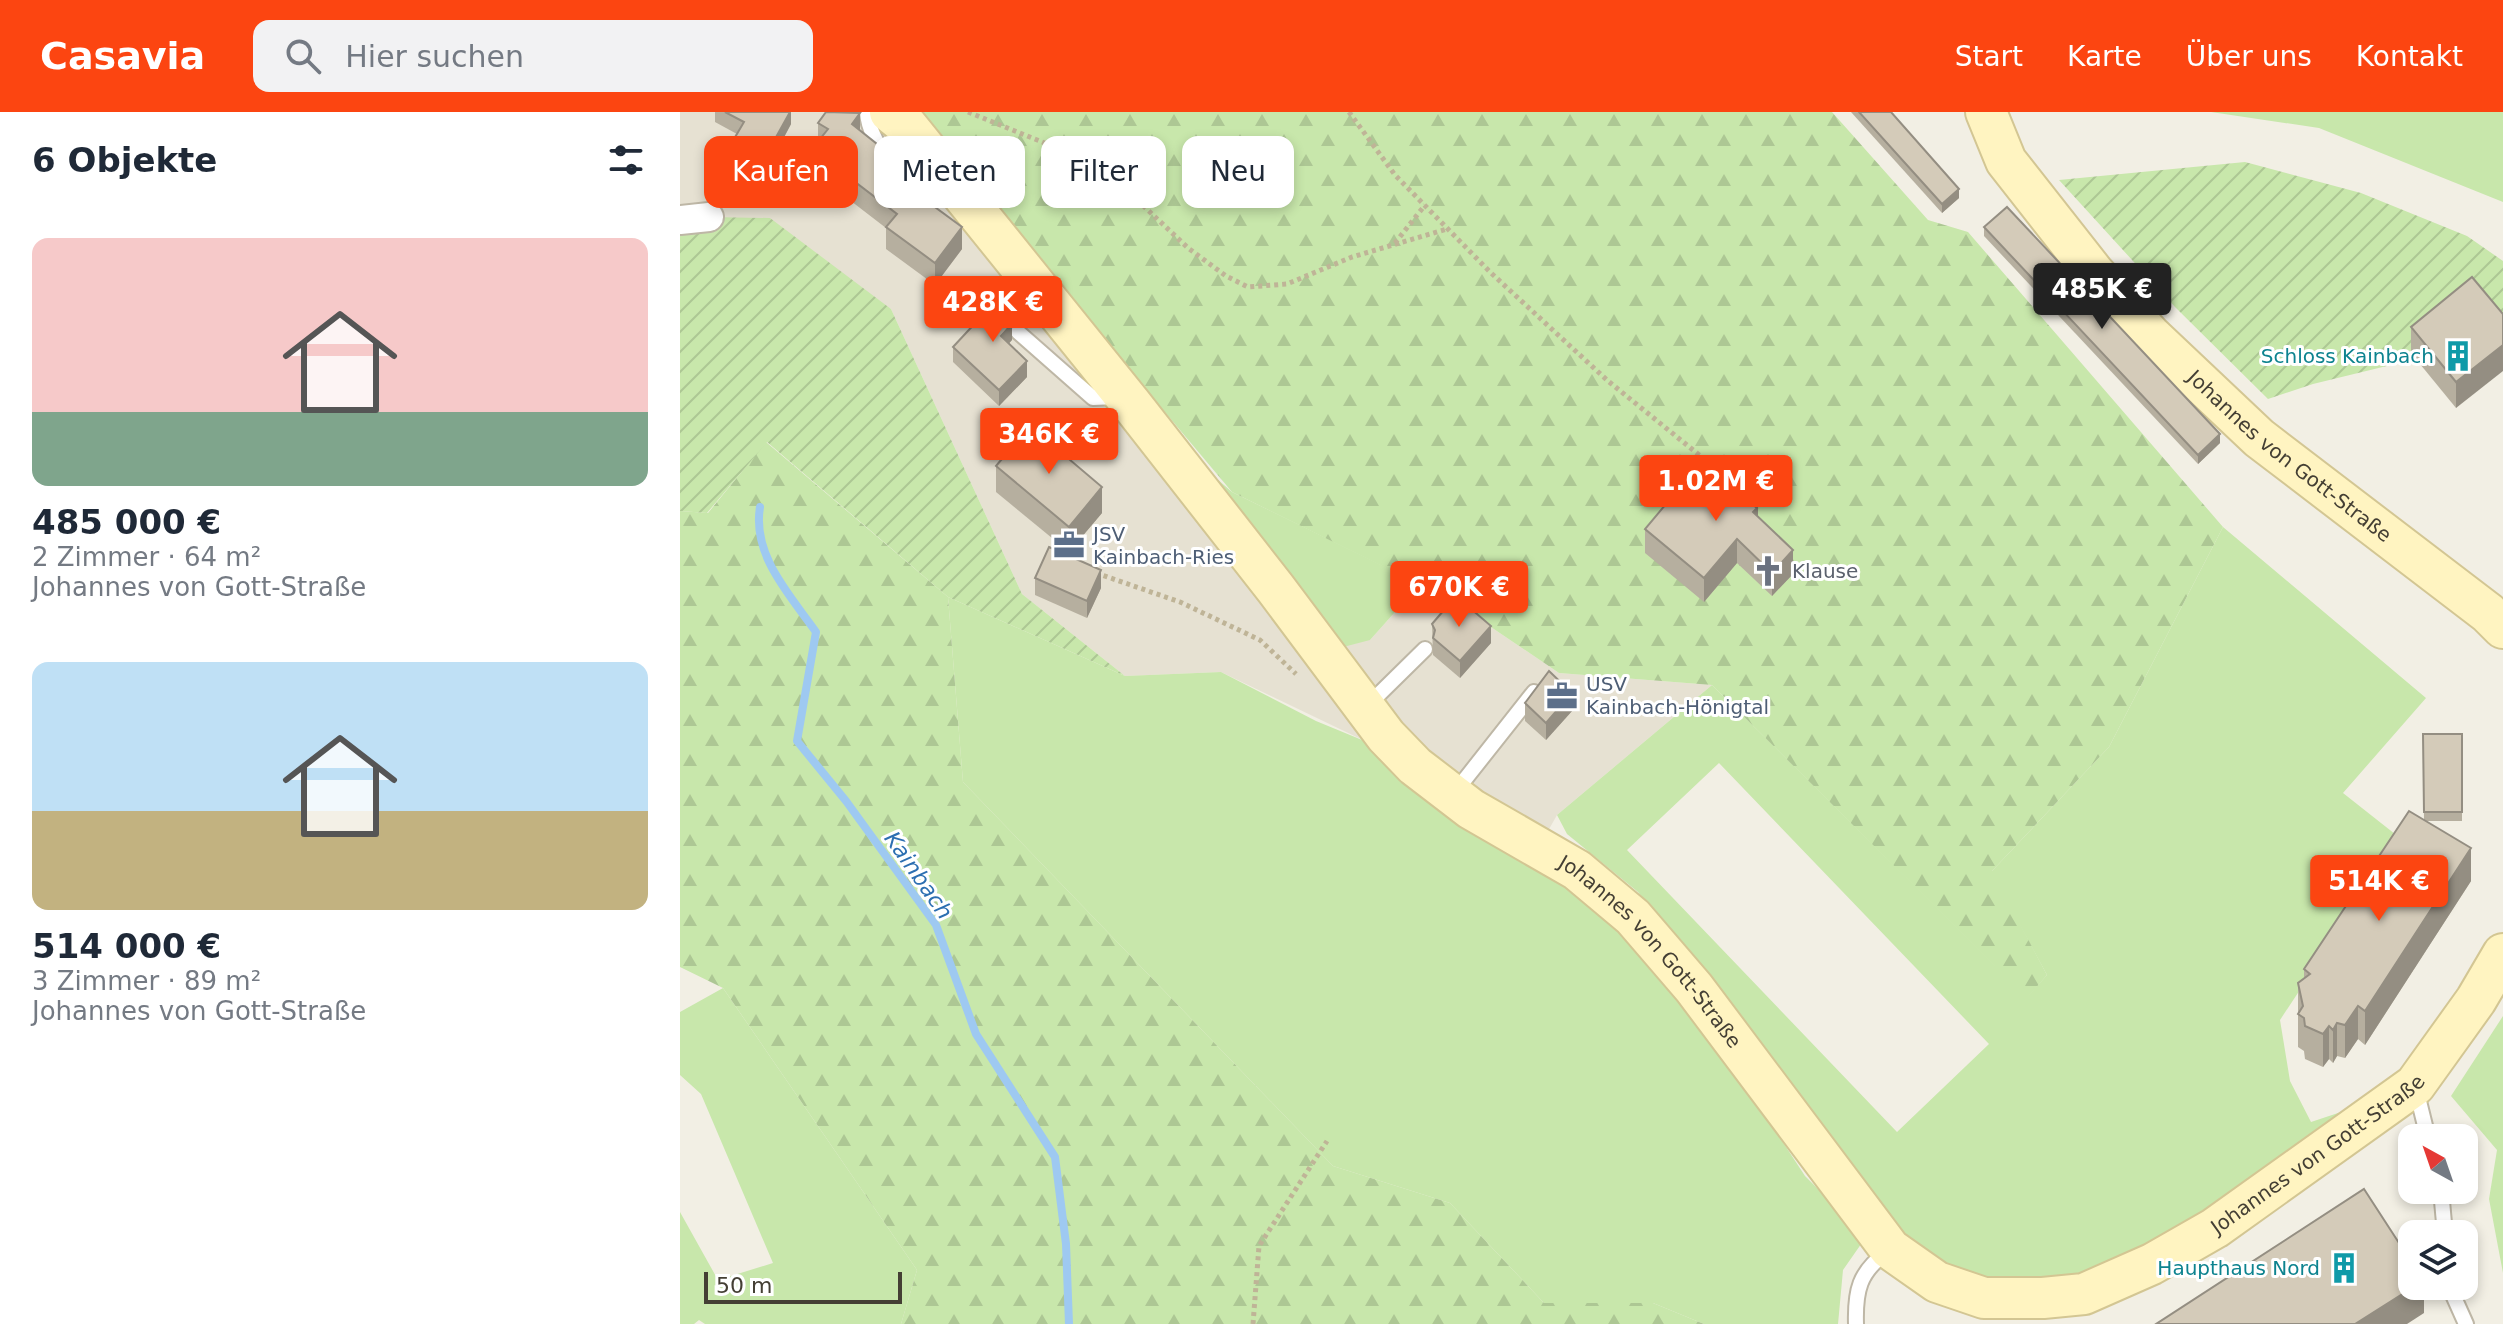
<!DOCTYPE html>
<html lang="de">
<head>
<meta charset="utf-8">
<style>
  body { margin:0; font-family:"DejaVu Sans",sans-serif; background:#f2f2f3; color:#1f2937; height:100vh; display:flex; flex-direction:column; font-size:30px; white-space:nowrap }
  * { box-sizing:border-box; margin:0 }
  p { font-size:26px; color:#747a83 }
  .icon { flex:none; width:44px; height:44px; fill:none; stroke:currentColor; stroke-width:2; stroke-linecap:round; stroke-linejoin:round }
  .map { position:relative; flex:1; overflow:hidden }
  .details { display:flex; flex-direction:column; background:#fff; width:680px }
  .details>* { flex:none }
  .hud { position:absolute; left:24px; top:24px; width:760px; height:72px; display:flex; gap:16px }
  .needle { width:52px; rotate:320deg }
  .buttons { position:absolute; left:1718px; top:1012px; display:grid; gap:16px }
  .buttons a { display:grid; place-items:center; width:80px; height:80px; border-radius:16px; background:#fff; box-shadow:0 4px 12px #0003; font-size:40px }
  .scale { position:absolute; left:24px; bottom:20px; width:198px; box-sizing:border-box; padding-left:8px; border:4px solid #443f34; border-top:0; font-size:22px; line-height:28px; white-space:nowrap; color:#443f34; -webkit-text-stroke:6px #fff; paint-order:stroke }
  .price { position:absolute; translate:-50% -68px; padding:0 18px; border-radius:8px; background:#fc4511; color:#fff; font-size:26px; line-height:52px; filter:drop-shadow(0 2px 4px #0008) }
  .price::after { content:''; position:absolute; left:50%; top:48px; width:24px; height:18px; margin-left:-12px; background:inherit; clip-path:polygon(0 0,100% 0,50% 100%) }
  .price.selected { background:#222; color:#fff }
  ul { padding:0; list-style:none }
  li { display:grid; align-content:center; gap:16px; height:424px; padding:0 32px }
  li span { display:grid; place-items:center; height:248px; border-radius:16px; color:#555 }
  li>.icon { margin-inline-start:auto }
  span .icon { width:144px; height:144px; fill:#fffc; stroke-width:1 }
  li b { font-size:34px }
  h2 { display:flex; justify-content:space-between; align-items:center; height:96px; padding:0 32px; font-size:34px }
  .tag { padding:0 28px; border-radius:16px; background:#fff; box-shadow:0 4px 12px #0003; font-size:28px; line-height:72px }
  .tag.selected { background:#fc4511; color:#fff }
  header { display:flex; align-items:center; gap:48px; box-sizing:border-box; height:112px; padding:0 40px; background:#fc4511; color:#fff }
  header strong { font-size:38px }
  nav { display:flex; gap:44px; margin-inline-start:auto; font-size:28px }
  .search { width:560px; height:72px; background:#f2f2f3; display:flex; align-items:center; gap:20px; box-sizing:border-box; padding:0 28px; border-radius:16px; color:#747a83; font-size:30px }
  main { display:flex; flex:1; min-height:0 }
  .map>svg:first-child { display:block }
</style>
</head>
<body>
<header>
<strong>Casavia</strong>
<div class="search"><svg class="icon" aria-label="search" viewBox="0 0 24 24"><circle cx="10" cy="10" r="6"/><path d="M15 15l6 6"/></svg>Hier suchen</div>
<nav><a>Start</a><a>Karte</a><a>Über uns</a><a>Kontakt</a></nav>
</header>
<main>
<section class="details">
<h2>6 Objekte<svg class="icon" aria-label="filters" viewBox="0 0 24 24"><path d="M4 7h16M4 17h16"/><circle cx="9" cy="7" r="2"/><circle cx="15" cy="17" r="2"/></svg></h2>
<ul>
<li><span style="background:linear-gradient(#f6c9c9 70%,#7fa58c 0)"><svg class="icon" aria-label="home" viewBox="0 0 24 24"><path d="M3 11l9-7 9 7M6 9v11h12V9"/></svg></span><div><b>485 000 €</b><p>2 Zimmer · 64 m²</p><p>Johannes von Gott-Straße</p></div></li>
<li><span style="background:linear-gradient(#bfe0f5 60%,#c2b280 0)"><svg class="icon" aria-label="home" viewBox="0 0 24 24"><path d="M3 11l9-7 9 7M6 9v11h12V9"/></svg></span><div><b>514 000 €</b><p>3 Zimmer · 89 m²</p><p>Johannes von Gott-Straße</p></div></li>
</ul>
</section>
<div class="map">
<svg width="1823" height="1212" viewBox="0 0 1823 1212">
  <defs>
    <pattern id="forest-firs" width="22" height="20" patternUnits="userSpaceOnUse" patternTransform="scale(2)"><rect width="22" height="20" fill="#c8e7ab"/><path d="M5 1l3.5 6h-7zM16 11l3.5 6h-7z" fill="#adc794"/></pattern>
    <pattern id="garden-furrows" width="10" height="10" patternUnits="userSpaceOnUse" patternTransform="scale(2)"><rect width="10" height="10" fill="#c8e7ab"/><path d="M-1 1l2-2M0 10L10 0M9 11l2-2" fill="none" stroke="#adc794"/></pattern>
  </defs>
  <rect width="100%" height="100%" fill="#f2efe4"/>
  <path fill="#e6e1d2" d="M0 0H207L445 284 690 528 740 472 771 488 879 561 1032 573 877 703 851 749 687 630 541 560 445 564 342 482 211 197 0 108Z"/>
  <g fill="#c8e7ab" fill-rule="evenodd">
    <path d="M1531 0H1823V90L1639 16Z"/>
    <path d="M452 293 552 380 740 472 690 528 644 540Z"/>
    <path d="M1543 415 1746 586 1663 681 1720 726 1600 908 1610 969 1631 1010 1667 998 1497 1119 1392 1166 1342 1172 1277 1162 1209 1117 1062 913 958 780 887 722 877 703 1032 573 1347 885 1367 863 1311 760 1429 635ZM1039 651 1309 932 1217 1020 947 738Z"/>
    <path d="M268 485 445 564 541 560 636 609 687 630 890 766 1028 916 1125 1064 1186 1125 1163 1158 1158 1212H1024L973 1191H864L770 1091 653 1054 283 670Z"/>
    <path d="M43 876 237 1158 221 1212H25L19 1208 14 1212H0V1100L38 1168 93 1151 21 982 0 963V900Z"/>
    <path d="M1823 904V1161L1809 1087 1817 1038 1771 984Z"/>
  </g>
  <g fill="url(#forest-firs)">
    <path d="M233 0H1152L1248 108 1288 120 1543 415 1429 635 1312 759 1367 863 1347 886 1032 573 879 561 771 488 552 380Z"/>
    <path d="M86 330 268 485 283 670 653 1054 770 1091 864 1191H973L1024 1212H221L237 1158 43 876 0 855V399L28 401Z"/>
  </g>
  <g fill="url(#garden-furrows)">
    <path d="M1565 50 1681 81 1787 124 1823 149V218L1788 179 1719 251 1633 272 1588 287 1495 195 1379 68Z"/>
    <path d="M29 105 90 106 211 197 342 482 445 564 268 485 87 330 27 401 0 399V108Z"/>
  </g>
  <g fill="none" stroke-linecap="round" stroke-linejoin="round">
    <path stroke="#9ec9f1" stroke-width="8" d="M80 395C72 443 109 482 136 520L117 629 166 689 256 813 296 922 375 1045 386 1132 389 1212"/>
    <defs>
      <g id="lane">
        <path d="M187 0C188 17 197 32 207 46"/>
        <path d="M338 220 413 286 436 285"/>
        <path d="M686 595 745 537"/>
        <path d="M775 680 854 580"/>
        <path d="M1736 977 1748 1026"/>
        <path d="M1761 1078 1765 1122"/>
        <path d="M1769 1174 1786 1212"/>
        <path d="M1176 1212C1175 1179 1179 1160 1207 1140"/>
      </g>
      <path id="street" d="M0 108 29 105"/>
      <g id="secondary">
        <path id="s1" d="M210 0 227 14 452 293 596 477 706 624 735 654 791 697 897 758 953 805 1014 876 1210 1137 1257 1170 1304 1186H1363L1404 1182 1472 1152 1535 1116 1735 973 1796 888 1823 842"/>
        <path id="s2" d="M1306 0 1326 49 1414 161 1470 223 1579 326 1808 501 1823 516"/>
      </g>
    </defs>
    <use href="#lane" stroke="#beb7a6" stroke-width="18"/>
    <use href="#street" stroke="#beb7a6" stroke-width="32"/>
    <use href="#secondary" stroke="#d3c693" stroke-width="44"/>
    <g stroke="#bfb497" stroke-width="5" stroke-dasharray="4 4" stroke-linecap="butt">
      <path d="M288 0 382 38 413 54 454 85 508 136 546 164 568 175 607 172 672 145 767 117"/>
      <path d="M669 0 715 63 810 160 928 269 1034 355"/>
      <path d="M715 131 745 93"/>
      <path d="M416 461 500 490 580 528 616 562"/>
      <path d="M573 1212 579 1134 647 1029"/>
    </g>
    <use href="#lane" stroke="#fff" stroke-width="14"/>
    <use href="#street" stroke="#fff" stroke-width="28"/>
    <use href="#secondary" stroke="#fff4c1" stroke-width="40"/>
  </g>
  <g fill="#b6af9f">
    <path d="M35 0H111V12L85 61 54 43V27L57 22 35 10Z"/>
    <path d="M1171 0H1211L1279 86 1262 101Z"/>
    <path d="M138 11 180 19 246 89 282 137 255 173 206 137V116L132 59V37L138 30Z"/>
    <path d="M1304 115 1540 331 1518 352 1304 124Z"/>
    <path d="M325 179 345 197V212L339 210 332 213V228L329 231 347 265 319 294 273 250V235Z"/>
    <path d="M1823 202 1776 296 1731 241V215Z"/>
    <path d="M316 354 422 401 389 440 316 380Z"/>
    <path d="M1078 405 1113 462 1092 484 1057 451 1024 490 965 441V417Z"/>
    <path d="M355 466 421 476 407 506 355 483Z"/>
    <path d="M752 512 811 531 780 566 753 543Z"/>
    <path d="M845 591 892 599 866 628 845 609Z"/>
    <path d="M1743 622H1782V709H1746L1791 769 1685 933 1678 927 1665 946 1657 944 1653 951 1649 947 1643 955 1625 947 1624 939 1618 935V871L1624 866V857L1744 708Z"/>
  </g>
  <g fill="#948e82">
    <path d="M110 0H111V12L85 61V45Z"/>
    <path d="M180 1V22L172 12Z"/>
    <path d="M246 77V98L240 84Z"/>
    <path d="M1279 77V86L1262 101V92Z"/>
    <path d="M282 115V137L255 173V151Z"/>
    <path d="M339 195V210L332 213V228L321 240V224L328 203 331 197Z"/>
    <path d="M1823 233V259L1776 296V270Z"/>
    <path d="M347 249V265L319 294V278Z"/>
    <path d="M1540 322V331L1518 352V343Z"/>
    <path d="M422 375V401L389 440V415Z"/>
    <path d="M1078 385V409L1073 424 1072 392Z"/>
    <path d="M1057 427V451L1024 490V466Z"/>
    <path d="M1113 438V462L1092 484V461Z"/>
    <path d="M421 458V476L407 506V489Z"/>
    <path d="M811 514V531L780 566V549Z"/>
    <path d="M892 581V599L866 628V611Z"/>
    <path d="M1791 736V769L1685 933V899Z"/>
    <path d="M1678 894V927L1665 946V913Z"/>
    <path d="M1657 911V944L1653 951V918Z"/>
    <path d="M1649 914V947L1643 955V922Z"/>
    <path d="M1735 1174H1744V1201L1727 1212H1675Z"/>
  </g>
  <g fill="#d4cbb9" stroke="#948e82" stroke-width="2">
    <path d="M45 0H110L85 45 54 27 64 10Z"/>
    <path d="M146 0 180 1 172 12 212 44 208 49 246 77 240 84 282 115 255 151 206 115 217 102 132 37 148 17 138 11Z"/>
    <path d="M1179 0H1211L1279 77 1262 92Z"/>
    <path d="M1327 95 1540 322 1518 343 1304 115Z"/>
    <path d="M1792 165 1823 202V233L1776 270 1731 215Z"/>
    <path d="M325 179 345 197 339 195 331 197 328 203 332 212 321 224 347 249 319 278 273 235Z"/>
    <path d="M350 314 422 375 389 415 316 354Z"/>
    <path d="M1034 348 1078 385 1072 392 1077 396 1073 400 1113 438 1092 461 1057 427 1024 466 965 417 997 379 1001 382 1025 353 1028 355Z"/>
    <path d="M369 435 421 458 407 489 355 466Z"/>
    <path d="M776 484 811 514 780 549 753 526 755 518 752 512Z"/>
    <path d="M869 559 892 581 866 611 845 591Z"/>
    <path d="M1743 622H1782V700H1744Z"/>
    <path d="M1729 699 1791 736 1685 899 1678 894 1665 913 1657 911 1653 918 1649 914 1643 922 1625 914 1624 906 1618 902 1623 894 1618 871 1630 862 1624 857Z"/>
    <path d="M1684 1077 1732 1151V1174H1735L1675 1212H1476Z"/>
  </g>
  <defs>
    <symbol id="building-bare" viewBox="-9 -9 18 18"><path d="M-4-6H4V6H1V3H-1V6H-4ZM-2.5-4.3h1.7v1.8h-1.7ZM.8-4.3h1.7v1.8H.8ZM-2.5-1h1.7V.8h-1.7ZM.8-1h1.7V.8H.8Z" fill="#0f9aa8" stroke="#fff" stroke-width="2.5" paint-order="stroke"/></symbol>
    <symbol id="office-bare" viewBox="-9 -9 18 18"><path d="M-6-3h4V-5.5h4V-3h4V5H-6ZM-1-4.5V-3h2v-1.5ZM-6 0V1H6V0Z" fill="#5c6f8a" stroke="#fff" stroke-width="2.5" paint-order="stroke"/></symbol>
    <symbol id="church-bare" viewBox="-9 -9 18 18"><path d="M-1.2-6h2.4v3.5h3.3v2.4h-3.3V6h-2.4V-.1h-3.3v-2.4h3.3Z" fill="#6b7280" stroke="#fff" stroke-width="2.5" paint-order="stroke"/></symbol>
  </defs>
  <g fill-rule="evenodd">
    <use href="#building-bare" x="1756" y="222" width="44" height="44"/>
    <use href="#office-bare" x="367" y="411" width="44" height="44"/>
    <use href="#church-bare" x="1066" y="437" width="44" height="44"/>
    <use href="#office-bare" x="860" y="562" width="44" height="44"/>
    <use href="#building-bare" x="1642" y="1134" width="44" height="44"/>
  </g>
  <g text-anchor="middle" stroke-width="6" stroke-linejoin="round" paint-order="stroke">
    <g font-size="20" fill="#0d838f" stroke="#fff" text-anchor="end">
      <text x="1754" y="251">Schloss Kainbach</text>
      <text x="1640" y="1163">Haupthaus Nord</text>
    </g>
    <g font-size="20" fill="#443f34" stroke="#fff">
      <text dy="7" stroke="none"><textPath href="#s2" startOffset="464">Johannes von Gott-Straße</textPath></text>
      <text dy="7" stroke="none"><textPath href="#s1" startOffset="1142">Johannes von Gott-Straße</textPath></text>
      <text dy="7" stroke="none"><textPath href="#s1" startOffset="2006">Johannes von Gott-Straße</textPath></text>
    </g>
    <g font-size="20" fill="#4e5e75" stroke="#fff" text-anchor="start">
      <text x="413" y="429">JSV<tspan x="413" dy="23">Kainbach-Ries</tspan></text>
      <text x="906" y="579">USV<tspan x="906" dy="23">Kainbach-Hönigtal</tspan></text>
    </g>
    <g font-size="20" fill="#5b616d" stroke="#fff" text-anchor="start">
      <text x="1112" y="466">Klause</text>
    </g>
    <g font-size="22" font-style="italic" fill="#2c6fb1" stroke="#fff">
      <text transform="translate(239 763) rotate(55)" y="8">Kainbach</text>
    </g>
  </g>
</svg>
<div class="buttons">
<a><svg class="needle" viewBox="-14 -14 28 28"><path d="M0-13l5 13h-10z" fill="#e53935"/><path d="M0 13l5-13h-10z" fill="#747a83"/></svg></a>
<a><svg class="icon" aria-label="layers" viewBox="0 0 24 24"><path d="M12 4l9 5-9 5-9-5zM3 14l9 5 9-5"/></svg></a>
</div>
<div class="scale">50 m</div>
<b class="price selected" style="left:1422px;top:219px">485K €</b>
<b class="price" style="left:313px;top:232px">428K €</b>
<b class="price" style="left:369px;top:364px">346K €</b>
<b class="price" style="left:1036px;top:411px">1.02M €</b>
<b class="price" style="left:779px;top:517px">670K €</b>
<b class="price" style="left:1699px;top:811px">514K €</b>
<div class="hud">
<a class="tag selected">Kaufen</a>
<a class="tag">Mieten</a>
<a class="tag">Filter</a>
<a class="tag">Neu</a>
</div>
</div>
</main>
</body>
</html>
